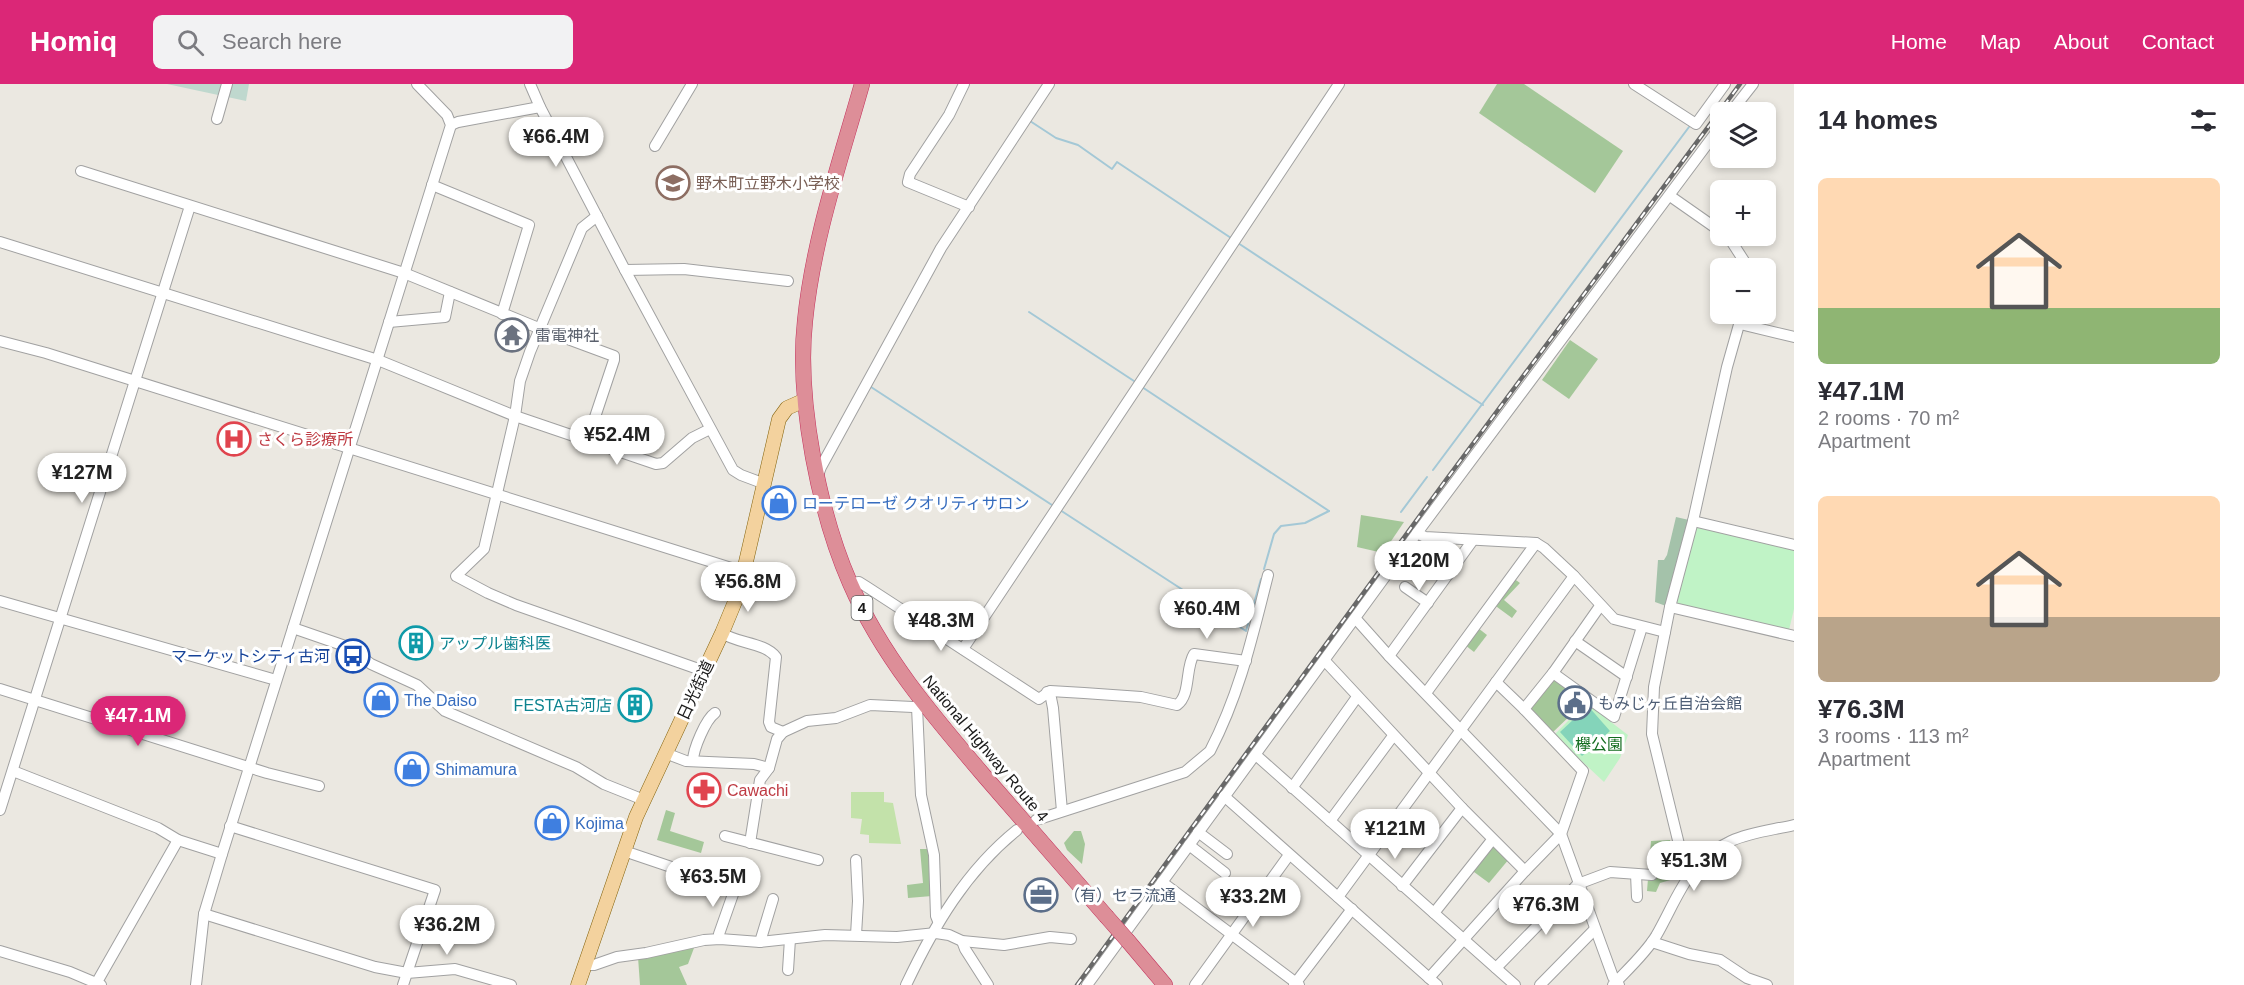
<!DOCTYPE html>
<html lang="en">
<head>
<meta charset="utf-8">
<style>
  body { margin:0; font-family:Arial,"Noto Sans JP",sans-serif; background:#f2f2f3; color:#2b2b33; height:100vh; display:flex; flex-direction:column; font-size:22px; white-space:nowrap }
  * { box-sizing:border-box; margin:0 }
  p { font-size:20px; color:#7c7c81 }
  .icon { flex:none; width:33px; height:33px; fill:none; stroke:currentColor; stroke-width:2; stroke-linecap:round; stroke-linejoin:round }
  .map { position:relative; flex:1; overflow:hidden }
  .details { display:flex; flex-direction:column; background:#fff; width:450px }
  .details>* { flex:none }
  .controls { position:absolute; left:1710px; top:18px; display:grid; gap:12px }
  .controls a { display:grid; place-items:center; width:66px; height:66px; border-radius:9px; background:#fff; box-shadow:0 3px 9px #0003; font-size:30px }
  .price { position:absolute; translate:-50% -51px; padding:0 14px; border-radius:21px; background:#fff; color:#222; font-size:20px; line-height:39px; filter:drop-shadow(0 2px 3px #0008) }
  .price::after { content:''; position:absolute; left:50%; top:36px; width:18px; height:14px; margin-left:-9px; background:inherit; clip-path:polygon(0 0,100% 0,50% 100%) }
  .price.active { background:#db2777; color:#fff }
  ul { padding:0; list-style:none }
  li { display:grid; align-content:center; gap:12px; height:318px; padding:0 24px }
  li span { display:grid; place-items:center; height:186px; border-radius:9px; color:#555 }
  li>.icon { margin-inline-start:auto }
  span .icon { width:108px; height:108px; fill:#fffc; stroke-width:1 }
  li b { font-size:26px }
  h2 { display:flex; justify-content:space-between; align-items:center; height:72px; padding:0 24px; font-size:26px }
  header { display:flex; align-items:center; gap:36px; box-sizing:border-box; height:84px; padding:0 30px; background:#db2777; color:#fff }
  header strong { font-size:28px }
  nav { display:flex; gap:33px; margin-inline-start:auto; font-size:21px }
  .search { width:420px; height:54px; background:#f2f2f3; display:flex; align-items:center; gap:15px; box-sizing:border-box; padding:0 21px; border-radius:9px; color:#7c7c81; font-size:22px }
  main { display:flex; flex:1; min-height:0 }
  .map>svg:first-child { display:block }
</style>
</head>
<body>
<header>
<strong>Homiq</strong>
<div class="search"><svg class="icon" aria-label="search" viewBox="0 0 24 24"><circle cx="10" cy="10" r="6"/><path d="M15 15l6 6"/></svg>Search here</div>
<nav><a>Home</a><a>Map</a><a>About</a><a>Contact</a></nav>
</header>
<main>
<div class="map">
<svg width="1794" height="901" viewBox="0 0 1794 901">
  <rect width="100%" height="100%" fill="#ebe8e1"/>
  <path fill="#c3e2aa" d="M851 708H884V718L893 719 901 760 869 759V751L860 750 862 735 851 734Z"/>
  <g fill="#a4c799">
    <path d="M1497 0H1524L1623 67 1595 109 1479 29Z"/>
    <path d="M1570 256 1598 275 1569 315 1542 296Z"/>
    <path d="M1361 431 1404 438 1383 469 1357 463Z"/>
    <path d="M1513 494 1520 499 1504 516 1517 527 1512 534 1493 520Z"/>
    <path d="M1478 544 1487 551 1474 568 1465 561Z"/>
    <path d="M1553 594 1573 608 1564 621 1574 628 1552 649 1529 624Z"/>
    <path d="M666 726 675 729 670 747 704 758 701 769 657 756Z"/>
    <path d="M1074 747H1081L1085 760 1082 780 1067 766 1064 759Z"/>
    <path d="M1670 756 1677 775V794L1660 799 1656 808 1647 807 1651 757Z"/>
    <path d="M1491 760 1509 775 1489 799 1470 785Z"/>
    <path d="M920 765H928L932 812 908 814 907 801 923 799Z"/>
    <path d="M694 864 688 880 679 883 687 901H640L638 873Z"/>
  </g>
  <path fill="#bfd8ce" d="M167 0H249L246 17Z"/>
  <path fill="#a4c2aa" d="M1676 433 1689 436 1666 522 1655 518 1658 476H1664L1667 471Z"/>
  <g fill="#c0f3c6">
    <path d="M1695 440 1794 463V525L1789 546 1673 521Z"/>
    <path d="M1586 619 1628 651 1620 674 1604 698 1554 651Z"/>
  </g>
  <path fill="#84d4ba" d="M1588 622 1610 647 1582 672 1560 648Z"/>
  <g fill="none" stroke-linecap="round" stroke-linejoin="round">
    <g stroke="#a4c8d6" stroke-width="2">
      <path d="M1030 37 1056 54 1078 61 1112 85 1117 78 1231 154"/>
      <path d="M1238 159 1483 321"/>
      <path d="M1029 228 1137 299"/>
      <path d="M871 303 1055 423"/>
      <path d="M1142 303 1329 427"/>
      <path d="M1433 386 1689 43"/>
      <path d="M1060 426 1246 547 1261 495"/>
      <path d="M1401 428 1427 393"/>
      <path d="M1264 485 1274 450 1281 442 1305 439 1329 427"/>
    </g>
    <defs>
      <g id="minor">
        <path d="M530 0 540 23 625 186 733 386 741 391 765 400"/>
        <path d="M964 0 949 31 910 90 908 98 969 123"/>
        <path d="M1634 0 1696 40 1725 0"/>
        <path d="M1731 28 1753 0"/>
        <path d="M217 35 227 0"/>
        <path d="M451 41 458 38 540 23"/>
        <path d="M655 62 692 0"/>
        <path d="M81 87 404 189 541 245 614 272V276L587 357"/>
        <path d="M432 101 529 141 502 230"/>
        <path d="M1670 112 1720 147"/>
        <path d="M597 132 582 144 530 268 520 297 515 332 484 465 456 492 488 509 516 521 704 587"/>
        <path d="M1728 152 1746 180V184"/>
        <path d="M0 158 378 276 515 332 656 380 663 379 692 354 710 345"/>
        <path d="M625 186 684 185 788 197"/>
        <path d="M389 238 445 233 450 208"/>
        <path d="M1740 240 1794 253"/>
        <path d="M0 257 46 269 744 488"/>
        <path d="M817 394 821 383 941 164 1049 0"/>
        <path d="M1693 437 1794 461"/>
        <path d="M1417 449 1425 453 1536 459 1544 464 1574 492 1614 535 1665 548"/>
        <path d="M850 499 859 498 867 503 1039 615 1050 607 1084 609 1141 613 1177 621C1191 611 1185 584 1194 570L1246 577"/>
        <path d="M1405 503 1428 519"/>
        <path d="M0 517 276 596"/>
        <path d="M1670 523 1794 552"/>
        <path d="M1356 535 1389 572 1561 750 1613 893 1619 901"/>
        <path d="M293 544 348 563 371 580 417 601 445 627 576 683 604 700 644 716"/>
        <path d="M722 549C738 560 764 558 776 573L769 638 771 643 783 648"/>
        <path d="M1575 557 1627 593"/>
        <path d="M963 565 1339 0"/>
        <path d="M1389 572 1473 456"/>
        <path d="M1325 577 1462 724 1525 787"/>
        <path d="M1553 589 1614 633 1642 543"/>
        <path d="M0 605 267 689 319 702"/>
        <path d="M1047 608 1051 614 1053 624 1062 727"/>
        <path d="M1426 609 1536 459"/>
        <path d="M917 623 921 711 934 771 936 832 938 837"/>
        <path d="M1524 625 1553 589 1600 522"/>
        <path d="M665 669 686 677 754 680 769 684"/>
        <path d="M1257 672 1515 901"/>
        <path d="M693 677C693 665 706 635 715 629"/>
        <path d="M13 687 158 744 178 756 222 770"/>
        <path d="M1292 704 1357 613"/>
        <path d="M1224 712 1437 901"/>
        <path d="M0 726 190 122"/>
        <path d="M1036 736 1185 688 1210 667C1240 609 1252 554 1268 491"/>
        <path d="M1330 737 1393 652"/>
        <path d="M1198 748 1227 770"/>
        <path d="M725 752 818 776"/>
        <path d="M750 759 760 696 769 684 777 655 783 648 807 637 836 634 870 621 913 623 923 620"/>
        <path d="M1189 761 1225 789"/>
        <path d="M624 767 689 789"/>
        <path d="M856 776 858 817 856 851"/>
        <path d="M1636 790 1637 813"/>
        <path d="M1687 793 1652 650 1654 603 1670 523 1693 437 1727 283 1742 230"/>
        <path d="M1162 798 1299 901"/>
        <path d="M1402 802 1462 724"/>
        <path d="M1338 813 1574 492"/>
        <path d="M1434 829 1492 756"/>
        <path d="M204 830 375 883 407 889 435 806 230 742"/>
        <path d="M720 855 719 850 738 796"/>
        <path d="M962 857 965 865 988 901"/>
        <path d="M760 858 773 815"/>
        <path d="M1652 858 1689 870 1720 876 1747 894 1767 901"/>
        <path d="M0 867 70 888 101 901"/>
        <path d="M585 881H594L617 873 646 869 704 856 720 855 760 858 825 851 897 853 936 849 949 851 962 857 1004 861 1050 853 1071 855"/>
        <path d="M1496 884 1578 800 1610 788 1652 791"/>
        <path d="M788 886 790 855"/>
        <path d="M1429 894 1525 787 1561 750 1583 687 1524 625 1496 598"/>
        <path d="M93 901 97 898 178 756"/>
        <path d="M196 901 204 830 222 770 451 41 447 31 417 0"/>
        <path d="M403 901 407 889 455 885 511 901"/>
        <path d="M906 901C934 842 966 787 1017 746"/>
        <path d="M1087 901 1417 449 1720 43"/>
        <path d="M1195 901 1289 771"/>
        <path d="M1294 901 1352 825"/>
        <path d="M1540 901 1595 845"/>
        <path d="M1613 901C1627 886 1645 870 1656 852 1678 814 1687 777 1731 757 1751 748 1773 746 1794 741"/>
      </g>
      <path id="major" d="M578 901 636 733 722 549 739 508 779 335 787 324 805 316"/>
      <g id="highway">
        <path d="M862 0C840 78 813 156 805 237 800 282 805 329 813 373 821 416 832 458 850 499 882 573 934 633 986 694 1026 740 1066 786 1106 832"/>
        <path d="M1128 857 1165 901"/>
      </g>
    </defs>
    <use href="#minor" stroke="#a1a1a1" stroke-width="12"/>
    <use href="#major" stroke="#84630d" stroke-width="15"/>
    <use href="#highway" stroke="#c4325d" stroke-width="16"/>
    <use href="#minor" stroke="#fff" stroke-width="10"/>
    <use href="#major" stroke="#f3d29e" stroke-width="14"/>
    <use href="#highway" stroke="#dd8e98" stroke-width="15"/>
    <defs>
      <path id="rail" d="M1077 901 1446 396 1740 0"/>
    </defs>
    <use href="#rail" stroke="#686868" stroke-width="4.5"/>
    <use href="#rail" stroke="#fff" stroke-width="2" stroke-dasharray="7" stroke-linecap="butt"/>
    <defs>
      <path id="highway-bridge" d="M1106 832 1128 857"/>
    </defs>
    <use href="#highway-bridge" stroke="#c4325d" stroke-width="16" stroke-linecap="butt"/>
    <use href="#highway-bridge" stroke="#dd8e98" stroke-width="15"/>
  </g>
  <defs>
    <symbol id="school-ring" viewBox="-11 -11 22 22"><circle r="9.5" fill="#fff" stroke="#8d6e63" stroke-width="1.5"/><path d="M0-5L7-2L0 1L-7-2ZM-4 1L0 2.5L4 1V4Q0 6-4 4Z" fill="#8d6e63"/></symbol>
    <symbol id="temple-ring" viewBox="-11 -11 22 22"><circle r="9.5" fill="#fff" stroke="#6b7280" stroke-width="1.5"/><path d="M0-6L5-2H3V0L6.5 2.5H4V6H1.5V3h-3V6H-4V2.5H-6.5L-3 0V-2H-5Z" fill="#6b7280"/></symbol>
    <symbol id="hospital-ring" viewBox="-11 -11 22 22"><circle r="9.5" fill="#fff" stroke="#e0444e" stroke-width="1.5"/><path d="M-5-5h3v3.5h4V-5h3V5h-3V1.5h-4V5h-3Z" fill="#e0444e"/></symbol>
    <symbol id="shop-ring" viewBox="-11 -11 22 22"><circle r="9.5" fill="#fff" stroke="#3f7fe0" stroke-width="1.5"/><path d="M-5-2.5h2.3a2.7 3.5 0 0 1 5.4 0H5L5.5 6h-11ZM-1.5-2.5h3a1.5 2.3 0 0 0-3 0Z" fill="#3f7fe0"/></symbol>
    <symbol id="building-ring" viewBox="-11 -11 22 22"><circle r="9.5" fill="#fff" stroke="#0f9aa8" stroke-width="1.5"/><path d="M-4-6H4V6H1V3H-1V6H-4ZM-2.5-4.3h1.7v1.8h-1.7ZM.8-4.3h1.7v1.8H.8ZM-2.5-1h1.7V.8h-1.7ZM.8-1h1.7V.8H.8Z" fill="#0f9aa8"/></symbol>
    <symbol id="bus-ring" viewBox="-11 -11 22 22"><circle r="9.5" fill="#fff" stroke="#1a4fb4" stroke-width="1.5"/><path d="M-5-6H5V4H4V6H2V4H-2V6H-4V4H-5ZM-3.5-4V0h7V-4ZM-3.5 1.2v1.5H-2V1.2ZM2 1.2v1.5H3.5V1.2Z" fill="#1a4fb4"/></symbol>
    <symbol id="civic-ring" viewBox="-11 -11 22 22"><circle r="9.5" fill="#fff" stroke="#5c6f8a" stroke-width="1.5"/><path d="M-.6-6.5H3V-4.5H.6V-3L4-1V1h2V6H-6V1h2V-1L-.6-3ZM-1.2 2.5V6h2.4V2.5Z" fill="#5c6f8a"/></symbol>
    <symbol id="pharmacy-ring" viewBox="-11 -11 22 22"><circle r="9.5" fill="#fff" stroke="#e0444e" stroke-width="1.5"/><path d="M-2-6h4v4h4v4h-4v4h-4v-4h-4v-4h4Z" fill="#e0444e"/></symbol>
    <symbol id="office-ring" viewBox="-11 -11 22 22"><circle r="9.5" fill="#fff" stroke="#5c6f8a" stroke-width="1.5"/><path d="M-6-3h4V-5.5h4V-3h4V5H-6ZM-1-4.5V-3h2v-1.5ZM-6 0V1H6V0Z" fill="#5c6f8a"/></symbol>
  </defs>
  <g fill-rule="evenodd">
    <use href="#school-ring" x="654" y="80" width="38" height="38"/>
    <use href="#temple-ring" x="493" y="232" width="38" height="38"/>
    <use href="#hospital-ring" x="215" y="336" width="38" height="38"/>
    <use href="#shop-ring" x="760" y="400" width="38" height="38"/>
    <use href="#building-ring" x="397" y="540" width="38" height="38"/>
    <use href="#bus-ring" x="334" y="553" width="38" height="38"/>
    <use href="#shop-ring" x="362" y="597" width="38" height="38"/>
    <use href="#civic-ring" x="1556" y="600" width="38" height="38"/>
    <use href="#building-ring" x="616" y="602" width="38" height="38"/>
    <use href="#shop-ring" x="393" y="666" width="38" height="38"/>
    <use href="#pharmacy-ring" x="685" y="687" width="38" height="38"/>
    <use href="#shop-ring" x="533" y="720" width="38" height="38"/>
    <use href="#office-ring" x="1022" y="792" width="38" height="38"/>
  </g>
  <g text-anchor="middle" stroke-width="6" stroke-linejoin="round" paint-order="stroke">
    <rect fill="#fff" stroke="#5f5f5f" stroke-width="1.5" x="851.5" y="512" width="21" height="24" rx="4.5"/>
    <g font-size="15" font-weight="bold" fill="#1a1a1a">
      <text x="862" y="529">4</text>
    </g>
    <g font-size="16" fill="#785e54" stroke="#fff" text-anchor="start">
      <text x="696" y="105">野木町立野木小学校</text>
    </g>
    <g font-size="16" fill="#5b616d" stroke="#fff" text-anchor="start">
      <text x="535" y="257">雷電神社</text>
    </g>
    <g font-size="16" fill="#be3a42" stroke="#fff" text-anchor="start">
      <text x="257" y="361">さくら診療所</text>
      <text x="727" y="712">Cawachi</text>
    </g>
    <g font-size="16" fill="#366cbe" stroke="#fff" text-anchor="start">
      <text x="802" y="425">ローテローゼ クオリティサロン</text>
      <text x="404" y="622">The Daiso</text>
      <text x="435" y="691">Shimamura</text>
      <text x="575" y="745">Kojima</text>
    </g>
    <g font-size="16" fill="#0d838f" stroke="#fff" text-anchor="start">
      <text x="439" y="565">アップル歯科医</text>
      <text x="612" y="627" text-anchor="end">FESTA古河店</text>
    </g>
    <g font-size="16" fill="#164399" stroke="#fff" text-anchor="end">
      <text x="330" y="578">マーケットシティ古河</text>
    </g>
    <g font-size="16" fill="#1a1a1a" stroke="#fff">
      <text transform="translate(695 606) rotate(-65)" y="6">日光街道</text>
      <text transform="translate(986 664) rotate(50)" y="6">National Highway Route 4</text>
    </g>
    <g font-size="16" fill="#4e5e75" stroke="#fff" text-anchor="start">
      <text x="1598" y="625">もみじヶ丘自治会館</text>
      <text x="1064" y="817">（有）セラ流通</text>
    </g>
    <g font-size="16" fill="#146d20" stroke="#fff">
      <text x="1599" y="666">欅公園</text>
    </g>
  </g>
</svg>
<div class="controls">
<a><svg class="icon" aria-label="layers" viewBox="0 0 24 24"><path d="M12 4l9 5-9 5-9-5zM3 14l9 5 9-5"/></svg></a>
<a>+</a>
<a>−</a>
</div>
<b class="price" style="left:556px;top:84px">¥66.4M</b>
<b class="price" style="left:617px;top:382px">¥52.4M</b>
<b class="price" style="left:82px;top:420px">¥127M</b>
<b class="price" style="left:1419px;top:508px">¥120M</b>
<b class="price" style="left:748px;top:529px">¥56.8M</b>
<b class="price" style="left:1207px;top:556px">¥60.4M</b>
<b class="price" style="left:941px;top:568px">¥48.3M</b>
<b class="price active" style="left:138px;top:663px">¥47.1M</b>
<b class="price" style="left:1395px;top:776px">¥121M</b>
<b class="price" style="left:1694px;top:808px">¥51.3M</b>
<b class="price" style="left:713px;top:824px">¥63.5M</b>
<b class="price" style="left:1253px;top:844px">¥33.2M</b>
<b class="price" style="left:1546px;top:852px">¥76.3M</b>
<b class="price" style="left:447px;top:872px">¥36.2M</b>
</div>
<section class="details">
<h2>14 homes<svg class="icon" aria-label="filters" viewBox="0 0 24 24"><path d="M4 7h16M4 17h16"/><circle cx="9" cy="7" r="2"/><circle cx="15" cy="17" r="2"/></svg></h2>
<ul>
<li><span style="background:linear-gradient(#ffd9b3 70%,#8fb573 0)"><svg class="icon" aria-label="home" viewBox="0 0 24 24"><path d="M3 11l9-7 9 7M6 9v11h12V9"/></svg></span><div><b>¥47.1M</b><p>2 rooms · 70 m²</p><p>Apartment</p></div></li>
<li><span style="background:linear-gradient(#ffd9b3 65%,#b9a48a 0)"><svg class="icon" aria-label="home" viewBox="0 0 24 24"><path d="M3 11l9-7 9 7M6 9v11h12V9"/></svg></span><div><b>¥76.3M</b><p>3 rooms · 113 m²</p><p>Apartment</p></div></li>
</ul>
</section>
</main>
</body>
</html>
